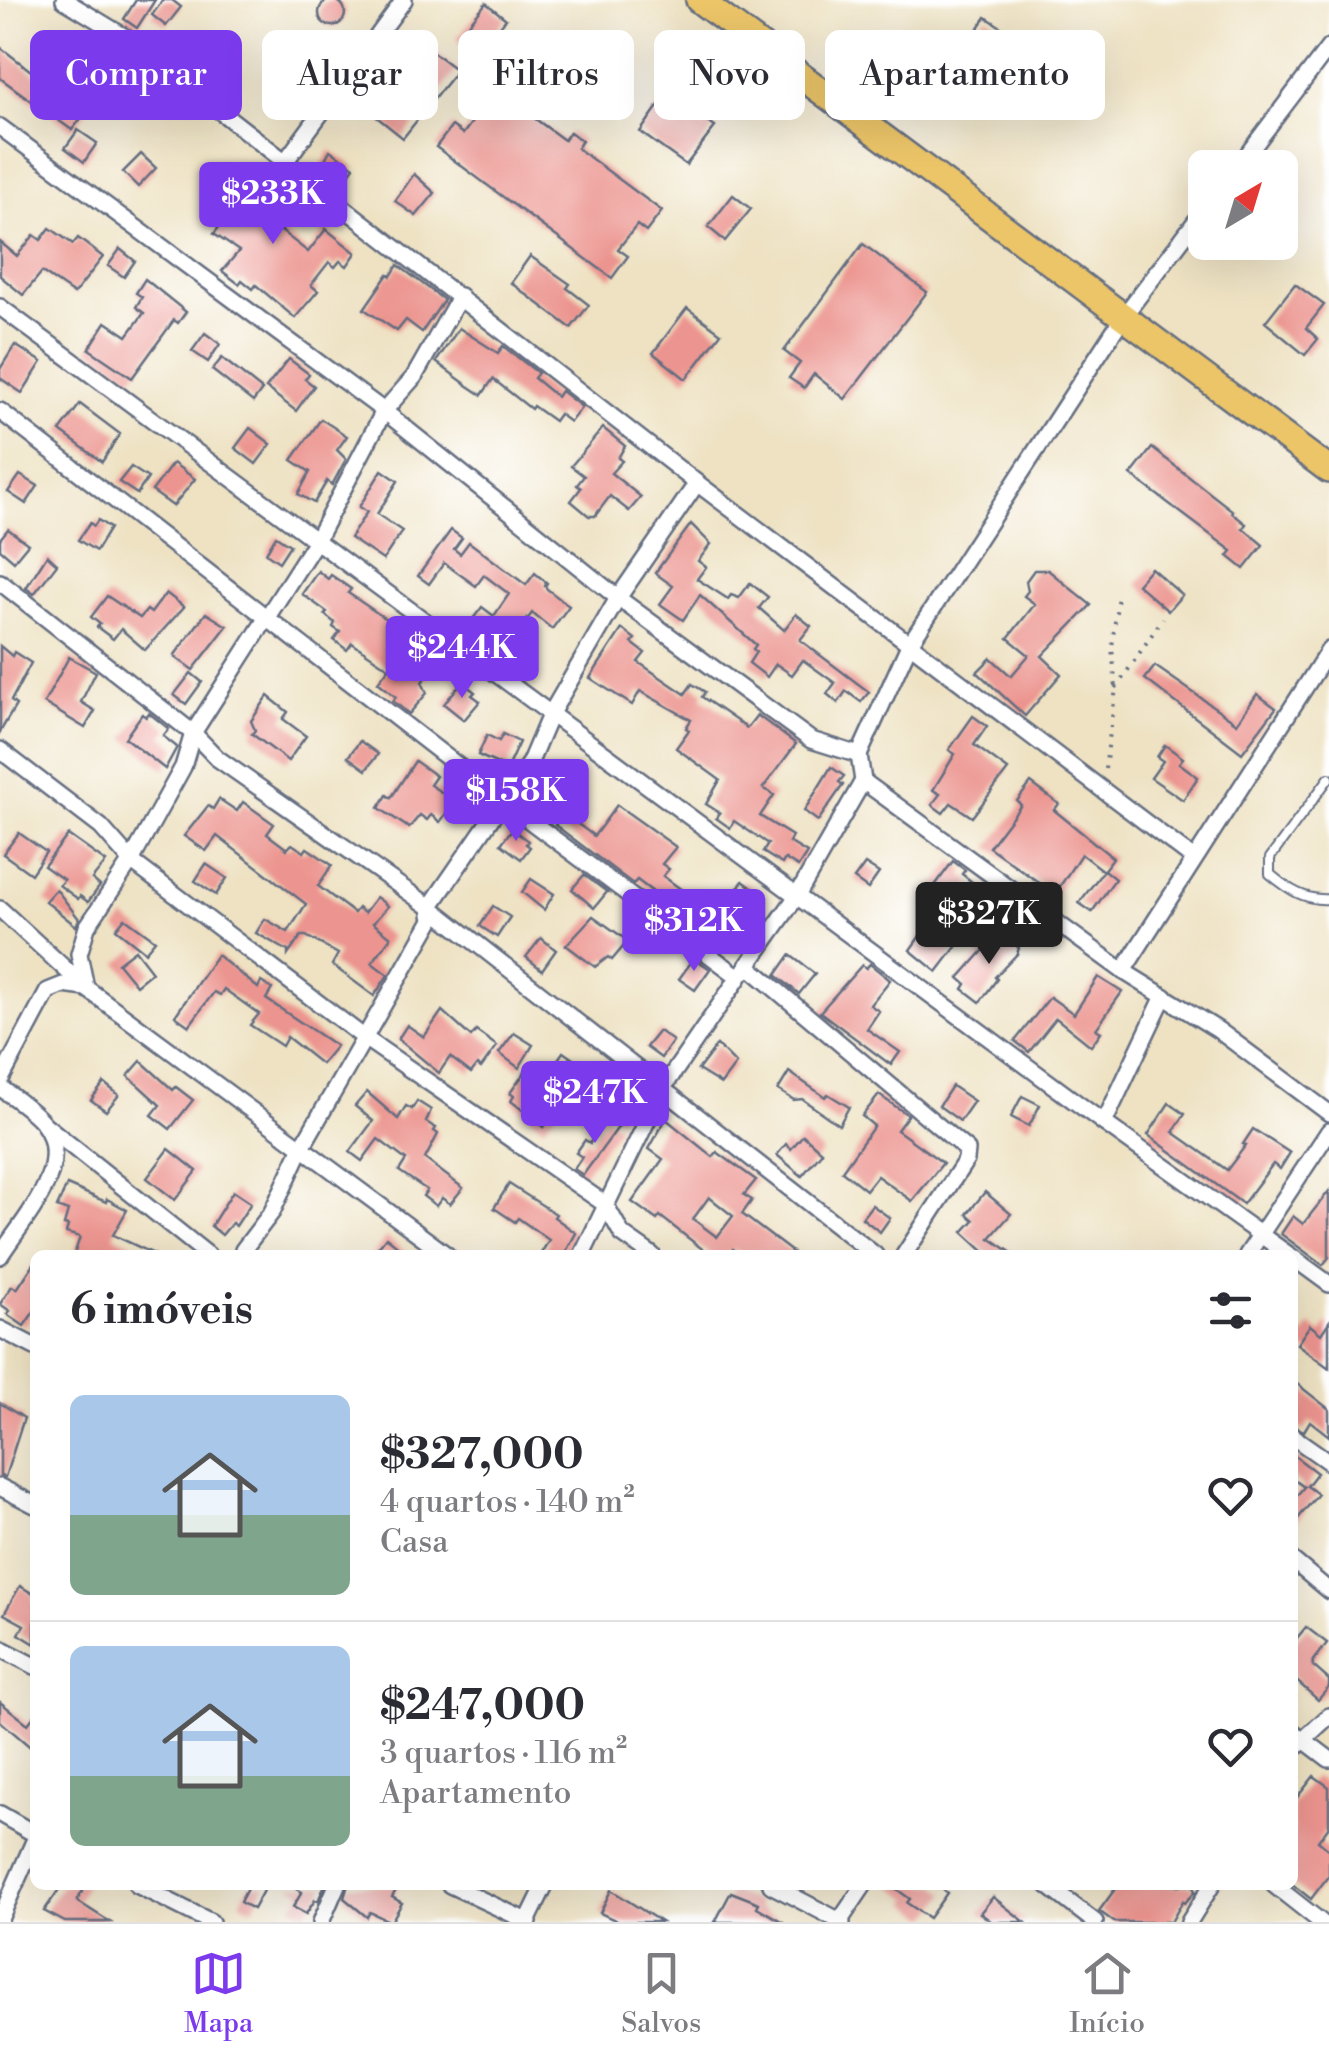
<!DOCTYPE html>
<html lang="pt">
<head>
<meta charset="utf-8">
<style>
  body { margin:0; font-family:"Libre Bodoni",serif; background:#f2f2f3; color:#2b2b33; height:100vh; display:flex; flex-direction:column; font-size:38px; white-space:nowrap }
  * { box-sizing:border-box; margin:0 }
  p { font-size:32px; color:#7c7c81 }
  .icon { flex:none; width:55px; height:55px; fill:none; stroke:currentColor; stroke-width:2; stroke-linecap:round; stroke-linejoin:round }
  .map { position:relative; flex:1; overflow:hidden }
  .drawer { position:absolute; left:30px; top:1250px; width:1268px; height:640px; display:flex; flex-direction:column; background:#fff; border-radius:15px; box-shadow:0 10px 40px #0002 }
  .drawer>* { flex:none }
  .top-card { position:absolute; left:30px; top:30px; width:1270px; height:90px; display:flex; gap:20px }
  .needle { width:65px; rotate:38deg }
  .tools { position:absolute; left:1188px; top:150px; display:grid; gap:20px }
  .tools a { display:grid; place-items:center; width:110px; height:110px; border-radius:15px; background:#fff; box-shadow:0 10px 40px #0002; font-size:50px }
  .price { position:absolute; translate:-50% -85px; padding:0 22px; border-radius:10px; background:#7c3aed; color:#fff; font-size:32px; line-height:65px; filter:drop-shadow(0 2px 5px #0008) }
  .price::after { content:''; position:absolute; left:50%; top:60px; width:30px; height:22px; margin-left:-15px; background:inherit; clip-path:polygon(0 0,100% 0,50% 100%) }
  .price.selected { background:#222; color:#fff }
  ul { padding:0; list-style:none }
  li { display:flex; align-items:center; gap:30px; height:250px; padding:0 40px }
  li+li { border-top:2px solid #e1e1e2 }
  li span { display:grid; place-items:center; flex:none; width:280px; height:200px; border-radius:15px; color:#555 }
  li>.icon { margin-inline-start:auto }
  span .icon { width:120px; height:120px; fill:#fffc; stroke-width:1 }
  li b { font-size:42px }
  h2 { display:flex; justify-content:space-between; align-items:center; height:120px; padding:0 40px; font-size:42px }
  .tag { padding:0 35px; border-radius:15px; background:#fff; box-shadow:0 10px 40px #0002; font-size:35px; line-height:90px }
  .tag.selected { background:#7c3aed; color:#fff }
  .menu { display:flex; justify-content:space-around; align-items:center; height:140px; border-top:2px solid #e1e1e2; background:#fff; font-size:28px; color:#7c7c81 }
  .menu a { display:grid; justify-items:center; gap:5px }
  .menu .selected { color:#7c3aed }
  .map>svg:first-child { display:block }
</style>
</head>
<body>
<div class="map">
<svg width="1329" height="1922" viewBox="0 0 1329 1922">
  <rect width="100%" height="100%" fill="#fff"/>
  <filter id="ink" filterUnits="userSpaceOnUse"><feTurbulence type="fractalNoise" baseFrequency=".01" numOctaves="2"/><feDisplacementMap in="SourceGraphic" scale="20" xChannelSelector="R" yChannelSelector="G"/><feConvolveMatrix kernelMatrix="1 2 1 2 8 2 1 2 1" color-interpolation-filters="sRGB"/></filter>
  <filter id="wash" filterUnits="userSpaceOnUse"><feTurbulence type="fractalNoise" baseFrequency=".0048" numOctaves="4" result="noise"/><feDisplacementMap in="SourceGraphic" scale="40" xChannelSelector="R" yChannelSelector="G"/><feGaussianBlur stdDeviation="2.25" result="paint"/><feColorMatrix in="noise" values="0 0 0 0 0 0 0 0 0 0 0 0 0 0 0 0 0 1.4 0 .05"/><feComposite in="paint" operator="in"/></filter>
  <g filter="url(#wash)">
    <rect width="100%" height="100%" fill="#eee2c3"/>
    <g id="blocks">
      <g fill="#ec948f" fill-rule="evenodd">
        <circle cx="332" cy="13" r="13"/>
        <path d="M136 0H155L137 28 124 19Z"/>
        <path d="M163 0H172L181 7 166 26 152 15Z"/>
        <path d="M486 3 506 19 477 54 457 38Z"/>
        <path d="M986 17 1001 27 958 91 943 81Z"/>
        <path d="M409 34 457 70 403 138 358 102Z"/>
        <path d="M0 47 49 85 66 64 90 82 102 66 143 91 132 106 105 88 72 130 0 78Z"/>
        <path d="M492 95 506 106 511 101 564 140 570 132 582 141 577 148 662 211 646 232 637 225 618 249 628 256 612 278 436 147 452 126 463 134Z"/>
        <path d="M666 95 694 116 696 114 715 127 686 165 640 132Z"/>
        <path d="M78 130 97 143 84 162 65 148Z"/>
        <path d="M330 150 354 167 344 181 322 165Z"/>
        <path d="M141 154 156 168 138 187 123 172Z"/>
        <path d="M249 167 257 172 260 167 275 176 261 199 276 210 270 219 283 228 281 231 308 252 326 229 356 253 347 266 340 261 335 267 329 262 311 285 318 291 295 318 256 285 253 289 242 280 239 284 222 271 239 251 214 234 233 207 224 202 239 177 242 179Z"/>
        <path d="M414 174 435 193 416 216 395 201Z"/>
        <path d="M733 195 751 209 725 241 708 227Z"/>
        <path d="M50 228 73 244 78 238 103 257 74 294 42 272 23 295 0 276V242L17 256 34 235 41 240Z"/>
        <path d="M863 244 927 292 845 399 814 374 804 388 789 378 800 363 784 351Z"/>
        <path d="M120 249 135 261 124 277 108 266Z"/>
        <path d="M530 256 570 284 567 288 589 305 571 328 511 283Z"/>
        <path d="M398 265 444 300 422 332 406 320 397 331 364 309 388 274 391 276Z"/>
        <path d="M145 279 186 312 178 323 174 320 132 378 89 349 106 322 127 336 144 313 136 307 142 297 136 293Z"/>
        <path d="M1295 284 1324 305 1306 328 1318 339 1305 355 1265 322Z"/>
        <path d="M687 308 721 333 686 379 653 353Z"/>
        <path d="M459 328 498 353 503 346 538 373 534 378 557 397 561 391 582 407 570 422 559 414 554 421 533 406 531 409 493 379 482 395 467 385 436 362Z"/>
        <path d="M205 333 220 344 208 362 192 351Z"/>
        <path d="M15 345 42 362 22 393 0 378V369Z"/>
        <path d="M222 358 262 390 253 402 212 370Z"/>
        <path d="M289 359 309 374 305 379 314 386 296 411 266 388Z"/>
        <path d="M80 404 120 434 102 462 60 431Z"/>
        <path d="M321 419 347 436 337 450 346 459 332 485 327 481 314 503 298 494 310 472 292 460Z"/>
        <path d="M250 428 271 444 256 464 235 448Z"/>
        <path d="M603 428 625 446 618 458 622 461 611 473 641 497 629 511 610 496 595 516H589L571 501 581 488 577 485 584 476 571 466Z"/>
        <path d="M1152 448 1233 511 1232 513 1246 524 1243 528 1263 545 1244 569 1228 556 1232 551 1131 475Z"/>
        <path d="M173 463 195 479 173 506 152 491Z"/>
        <path d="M131 467 148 478 137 494 119 482Z"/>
        <path d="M382 470 398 481 377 514 402 531 383 560 350 538 367 512 359 507Z"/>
        <path d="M20 475 38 486 26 504 8 492Z"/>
        <path d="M98 520 110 528 96 551 78 540 90 523 94 526Z"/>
        <path d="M691 524 711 544 698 561 706 567 697 579 728 599 731 595 739 598 750 583 768 597 759 608 784 630 796 614 811 626 800 640 869 692 861 702 846 691 838 703 827 694 835 683 803 660 792 675 776 664 767 677 749 663 756 652 753 649 756 645 700 595 683 620 660 604 673 586 655 573Z"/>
        <path d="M8 529 28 544 14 561 0 549V539Z"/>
        <path d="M451 530 462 538 454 549 460 554 469 542 526 585 535 573 547 583 545 586 547 589 569 606 552 629 532 613 501 655 466 628 482 607 494 616 509 594 484 575 476 586 444 563 429 584 418 576Z"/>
        <path d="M276 536 290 545 279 562 266 553Z"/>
        <path d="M47 555 57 564 34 594 26 588Z"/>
        <path d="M1151 568 1182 595 1168 611 1137 584Z"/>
        <path d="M1034 570H1048L1091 605 1042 656 1061 674 1025 716 977 672 991 658 1011 676 1029 655 1008 638 1035 604 1024 596 1028 591 1026 581Z"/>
        <path d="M318 571 328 579 331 575 351 589 348 593 389 621 387 624 437 664 422 682 427 693 409 714 393 701 396 697 378 682 389 668 352 643 347 650 334 640 340 632 333 627 335 623 325 615 327 612 302 594Z"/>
        <path d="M166 593 184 607 145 650 121 629 113 639 97 627 100 624 91 617 107 596 140 618 147 610 151 613Z"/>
        <path d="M206 613 227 626 193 670 174 656Z"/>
        <path d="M622 629 635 639 632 643 645 653 638 662 685 694 692 684 705 692 702 697 747 728 757 715 796 744 763 788 774 795 760 816 792 836 789 842 807 853 798 867 785 859 782 864 763 852 768 844 734 821 730 828 716 818 720 813 706 804 720 780 676 748 689 730 686 728 691 720 640 691 632 705 590 678Z"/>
        <path d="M0 646 12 656 14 652 31 663 11 701 16 705 0 732Z"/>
        <path d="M69 657 96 672 81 702 95 711 85 728 44 703Z"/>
        <path d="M1155 666 1237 723 1257 694 1276 708 1242 753 1145 679Z"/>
        <path d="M191 673 202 682 186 704 174 695Z"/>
        <path d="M462 682 475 692 472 695 480 701 464 720 444 704Z"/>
        <path d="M268 696 288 712 283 719 306 736 288 761 252 734 255 730 251 721Z"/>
        <path d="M149 713 169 729 163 736 177 747 165 769 125 738 142 714 146 717Z"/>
        <path d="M973 716 987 726 974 745 1008 770 972 817 951 803 943 813 932 805 940 794 933 790 955 754 949 750Z"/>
        <path d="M503 734 519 742 507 768 478 755 487 735 499 741Z"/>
        <path d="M360 741 378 754 366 770 348 757Z"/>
        <path d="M1165 745 1183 758 1179 763 1198 777 1183 800 1151 778 1163 761 1157 757Z"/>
        <path d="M415 761 436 776 430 785 455 801 440 822 431 815 427 820 420 815 409 828 379 808 387 795 391 798Z"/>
        <path d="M831 767 844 776 839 782 843 785 818 821 804 811Z"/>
        <path d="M1031 783 1059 804 1054 810 1113 858 1103 871 1081 854 1055 894 989 847 1021 805 1017 801Z"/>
        <path d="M219 799 237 811 243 802 274 824 267 834 287 849 292 844 304 852 307 848 332 865 318 886 354 913 358 908 364 913 376 897 388 906 373 923 391 937 372 963 388 975 374 996 332 965 338 954 306 936H301L288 955V951L256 933 265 919 288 932 306 904 217 836 206 851 184 836 208 806 213 809Z"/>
        <path d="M617 805 676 847 662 864 669 869 663 876 697 901 698 899 719 914 743 881 765 897 734 938 726 932 718 941 637 880 633 884 555 825 563 813 594 836Z"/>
        <path d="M512 829 528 841 526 844 530 847 521 859 501 844Z"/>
        <path d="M19 833 46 852 31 874 3 854Z"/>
        <path d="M68 835 106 862 92 879 100 886 88 902 80 896 78 899 59 885 64 880 44 866Z"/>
        <path d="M953 861 965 870 962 874 972 882 953 907 931 891Z"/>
        <path d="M206 864 227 878 216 895 195 881Z"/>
        <path d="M865 864 879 873 868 889 854 879Z"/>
        <path d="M1104 870 1115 879 1092 912 1079 903Z"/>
        <path d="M584 875 607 892 594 908 572 889Z"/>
        <path d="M531 879 554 894 544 910 522 892Z"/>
        <path d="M56 889 79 919 76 926 45 901Z"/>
        <path d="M961 898 981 914 937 972 910 950 927 926 937 932Z"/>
        <path d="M493 906 510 917 497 937 480 926Z"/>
        <path d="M593 916 628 941 612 960 608 957 595 967 566 945Z"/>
        <path d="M125 918 155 940 145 952 116 929Z"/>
        <path d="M1000 932 1019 948 1017 954 995 977 997 979 980 1002 963 989 966 984 959 978Z"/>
        <path d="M541 938 556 950 542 970 526 957Z"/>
        <path d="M135 950 152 972 136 985 118 963Z"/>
        <path d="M217 955 258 988 261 982 272 989 266 999 336 1046 321 1064 287 1037 282 1046 250 1025 259 1014 224 989 220 995 214 992 189 1026 175 1016Z"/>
        <path d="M790 955 815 974 799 994 776 975Z"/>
        <path d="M694 958 710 969 695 990 679 979Z"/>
        <path d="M870 964 890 980 870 1005 879 1011 867 1029 900 1052 891 1065 820 1012 862 965 866 968Z"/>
        <path d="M1098 977 1122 992 1096 1029 1101 1032 1091 1046 1056 1018 1029 1052 1015 1041 1050 997 1074 1014Z"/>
        <path d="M442 1011 471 1037 476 1031 497 1046 481 1068 477 1065 471 1073 450 1057 439 1073 398 1039 407 1025 424 1037Z"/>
        <path d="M659 1031 673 1041 661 1058 646 1047Z"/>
        <path d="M514 1033 533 1045 519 1068 499 1053Z"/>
        <path d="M717 1045 736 1064 721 1084 698 1070Z"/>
        <path d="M563 1052 576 1061 573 1065 584 1073 581 1077 627 1106 619 1118 573 1090 544 1127 511 1101 514 1096 510 1093 530 1065 546 1077Z"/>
        <path d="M141 1061 173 1090 176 1087 193 1100 170 1129 152 1115 160 1105 128 1076Z"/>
        <path d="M789 1072 825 1097 828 1094 849 1107 839 1125 802 1099 794 1100 778 1090Z"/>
        <path d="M104 1083 119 1095 106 1111 91 1100Z"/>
        <path d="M952 1086 974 1101 960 1121 939 1106Z"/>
        <path d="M367 1092 398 1119 406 1106 412 1109 417 1101 431 1110 426 1122 436 1128 434 1131 438 1134 425 1159 463 1188 450 1204 442 1198 436 1206 423 1196 427 1190 399 1171 406 1160 378 1139 362 1161 350 1152 373 1121 355 1106Z"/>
        <path d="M879 1095 908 1115 897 1130 943 1163 912 1201 877 1176 866 1190 842 1171 874 1126 862 1116Z"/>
        <path d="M1022 1096 1040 1105 1029 1126 1011 1117Z"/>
        <path d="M1169 1103 1185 1114 1173 1132 1227 1170 1246 1145 1243 1144 1253 1129 1290 1153 1280 1169 1273 1164 1243 1204 1148 1135Z"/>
        <path d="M606 1118 619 1126 583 1175 574 1169 582 1157 576 1153 585 1140 590 1143Z"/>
        <path d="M666 1119 713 1157 717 1152 756 1180 744 1195 752 1200 742 1214 796 1255H742L733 1249 729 1255H710L660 1216 657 1220 632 1202 663 1159 649 1149ZM709 1197 733 1216 717 1237 693 1219Z"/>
        <path d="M803 1135 822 1152 802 1176 777 1155 786 1144 791 1149Z"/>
        <path d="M169 1149 197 1171 175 1200 147 1178Z"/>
        <path d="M509 1184 556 1214 554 1217 576 1233 564 1255H540L549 1240 518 1218 515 1222 494 1208Z"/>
        <path d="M67 1185 106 1202 107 1199 127 1210 113 1235 156 1255H74L80 1237 66 1233 68 1226 64 1225 68 1211 57 1207Z"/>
        <path d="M233 1191 251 1203 236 1226 232 1223 222 1235 211 1226Z"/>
        <path d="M1329 1191V1257L1323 1265 1281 1234 1293 1216 1303 1224Z"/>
        <path d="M985 1192 1011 1214 990 1238 1015 1255H988L963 1232 974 1220 967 1214Z"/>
        <path d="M872 1205 890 1218 880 1232 862 1218Z"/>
        <path d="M386 1237 409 1255H372Z"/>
        <path d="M35 1262V1310L24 1326 7 1314 10 1311 0 1304 12 1286 17 1289Z"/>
        <path d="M1329 1322V1368L1297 1344 1310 1325 1321 1334Z"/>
        <path d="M1292 1380 1329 1409V1436L1310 1421 1304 1431 1292 1425Z"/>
        <path d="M0 1403 24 1418 5 1477 0 1476Z"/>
        <path d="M1292 1454 1317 1473 1307 1486 1318 1494 1292 1526V1501L1304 1487 1292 1478Z"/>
        <path d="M20 1586 35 1595V1644L19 1634 24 1625 4 1614Z"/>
        <path d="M1306 1627 1327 1643 1313 1662V1666L1329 1680V1687L1318 1700 1292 1677V1644Z"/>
        <path d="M0 1702 28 1724 35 1715V1751L0 1721Z"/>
        <path d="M1314 1776 1329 1787V1826L1318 1841 1329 1850V1875L1311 1899 1292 1884V1804Z"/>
        <path d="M62 1885H86L77 1901 110 1922H65L44 1911Z"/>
        <path d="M249 1885H266L253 1909 240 1902Z"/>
        <path d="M289 1885H325L318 1901 315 1900 306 1914 293 1907 302 1892Z"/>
        <path d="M348 1885H399L392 1897 402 1903 391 1922 370 1912 367 1917 344 1898Z"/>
        <path d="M891 1885H937L947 1893 929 1918 907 1903 910 1899Z"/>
        <path d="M1118 1885H1192L1195 1891 1185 1903 1183 1901 1171 1922H1114L1099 1911Z"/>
        <path d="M611 1890 661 1922H619L600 1913Z"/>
        <path d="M731 1892 759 1903 757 1907 783 1922H715Z"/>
        <path d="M993 1897 1025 1922H992L980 1913Z"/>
      </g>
    </g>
  </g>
  <g filter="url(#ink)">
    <use href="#blocks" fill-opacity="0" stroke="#656e81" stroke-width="2.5"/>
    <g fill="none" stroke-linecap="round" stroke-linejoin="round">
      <defs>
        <path id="service" d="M1329 778 1270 858V874C1288 889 1305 901 1329 899"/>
        <g id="minor">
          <path d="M64 0 125 37 697 483 1194 859"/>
          <path d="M0 127 384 411 618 598 811 740 859 755 863 781 1123 971 1218 1030 1329 1113"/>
          <path d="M285 162 404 0"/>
          <path d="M1237 168 1329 47"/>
          <path d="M0 307 1104 1123 1289 1255"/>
          <path d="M0 411 502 800 739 977 663 1088 582 1255"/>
          <path d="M0 582 193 733 217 758 430 907 875 1255"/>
          <path d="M0 750 101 827 131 861 366 1039 605 1204 622 1234 652 1255"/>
          <path d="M859 755 909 645 1123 317 1205 209"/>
          <path d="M0 909 86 988 447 1255"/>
          <path d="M748 966 967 1150 966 1160 904 1255"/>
          <path d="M1123 971 1329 650"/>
          <path d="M743 972 797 896 863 781"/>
          <path d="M0 1081 48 991 63 985 86 988 79 954 87 927 131 861 183 767 193 733 317 539 384 411 414 377 460 296"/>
          <path d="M0 1087C13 1098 32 1109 43 1123 76 1165 22 1221 0 1256"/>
          <path d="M1104 1123 1164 996"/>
          <path d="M44 1124 208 1255"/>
          <path d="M242 1255 243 1250 272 1212 302 1147 432 920 430 907 530 762 550 715 618 598 697 483"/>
          <path d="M1247 1255 1329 1131"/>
          <path d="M1292 1257 1329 1284"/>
          <path d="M0 1329 35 1347"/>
          <path d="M1292 1436 1329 1462"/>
          <path d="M0 1487 35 1505"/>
          <path d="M1292 1560 1329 1591"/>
          <path d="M0 1648 35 1666"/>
          <path d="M1292 1731 1329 1759"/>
          <path d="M1292 1750 1329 1716"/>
          <path d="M0 1814 35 1834"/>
          <path d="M137 1885 211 1922"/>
          <path d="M450 1885 529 1922"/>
          <path d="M771 1885 842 1922"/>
          <path d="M1047 1885 1095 1922"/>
          <path d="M1274 1885 1321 1922"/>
          <path d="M0 1919 35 1839"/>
          <path d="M321 1922 337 1885"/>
          <path d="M527 1922 545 1885"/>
          <path d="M839 1922 864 1885"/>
          <path d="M1189 1922 1212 1885"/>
        </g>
        <path id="primary" d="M699 0 1329 470"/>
      </defs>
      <use href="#service" stroke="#656e81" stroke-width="12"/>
      <use href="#minor" stroke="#656e81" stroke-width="20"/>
      <use href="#primary" stroke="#656e81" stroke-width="30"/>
      <g stroke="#656e81" stroke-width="4" stroke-dasharray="2.5 8" stroke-linecap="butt">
        <path d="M1116 688 1163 618"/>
        <path d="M1105 769 1116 688 1112 648 1118 594"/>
      </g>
      <use href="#service" stroke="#fff" stroke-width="8"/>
      <use href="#minor" stroke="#fff" stroke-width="15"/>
      <use href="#primary" stroke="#ecc569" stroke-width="25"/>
    </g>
  </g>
</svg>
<div class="tools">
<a><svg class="needle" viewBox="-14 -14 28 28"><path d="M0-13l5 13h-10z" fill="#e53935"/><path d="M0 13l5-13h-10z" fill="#7c7c81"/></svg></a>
</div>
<b class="price" style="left:273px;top:247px">$233K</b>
<b class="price" style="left:462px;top:701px">$244K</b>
<b class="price" style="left:516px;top:844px">$158K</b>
<b class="price selected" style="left:989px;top:967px">$327K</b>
<b class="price" style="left:694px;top:974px">$312K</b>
<b class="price" style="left:595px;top:1146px">$247K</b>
<div class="top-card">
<a class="tag selected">Comprar</a>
<a class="tag">Alugar</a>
<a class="tag">Filtros</a>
<a class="tag">Novo</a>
<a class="tag">Apartamento</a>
</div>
<section class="drawer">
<h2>6 imóveis<svg class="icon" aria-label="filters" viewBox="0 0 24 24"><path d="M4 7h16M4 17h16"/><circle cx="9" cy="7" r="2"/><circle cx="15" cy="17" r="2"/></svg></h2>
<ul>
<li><span style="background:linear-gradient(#a9c7e8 60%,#7fa58c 0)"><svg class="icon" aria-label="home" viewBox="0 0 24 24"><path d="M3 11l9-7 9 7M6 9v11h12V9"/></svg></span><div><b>$327,000</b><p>4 quartos · 140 m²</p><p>Casa</p></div><svg class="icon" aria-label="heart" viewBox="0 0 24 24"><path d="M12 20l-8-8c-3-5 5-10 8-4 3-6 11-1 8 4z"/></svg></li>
<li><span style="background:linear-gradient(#a9c7e8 65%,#7fa58c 0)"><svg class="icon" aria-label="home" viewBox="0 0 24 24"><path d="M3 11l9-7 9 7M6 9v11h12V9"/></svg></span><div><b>$247,000</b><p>3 quartos · 116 m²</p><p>Apartamento</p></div><svg class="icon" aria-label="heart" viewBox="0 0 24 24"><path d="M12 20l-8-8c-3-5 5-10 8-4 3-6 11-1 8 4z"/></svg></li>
</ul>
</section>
</div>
<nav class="menu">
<a class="selected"><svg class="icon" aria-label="map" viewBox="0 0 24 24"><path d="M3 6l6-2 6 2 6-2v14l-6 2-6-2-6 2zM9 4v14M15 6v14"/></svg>Mapa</a>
<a><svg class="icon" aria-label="saved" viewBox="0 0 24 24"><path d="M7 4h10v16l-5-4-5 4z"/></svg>Salvos</a>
<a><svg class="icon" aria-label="home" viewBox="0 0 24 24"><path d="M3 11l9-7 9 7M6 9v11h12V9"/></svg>Início</a>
</nav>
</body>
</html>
